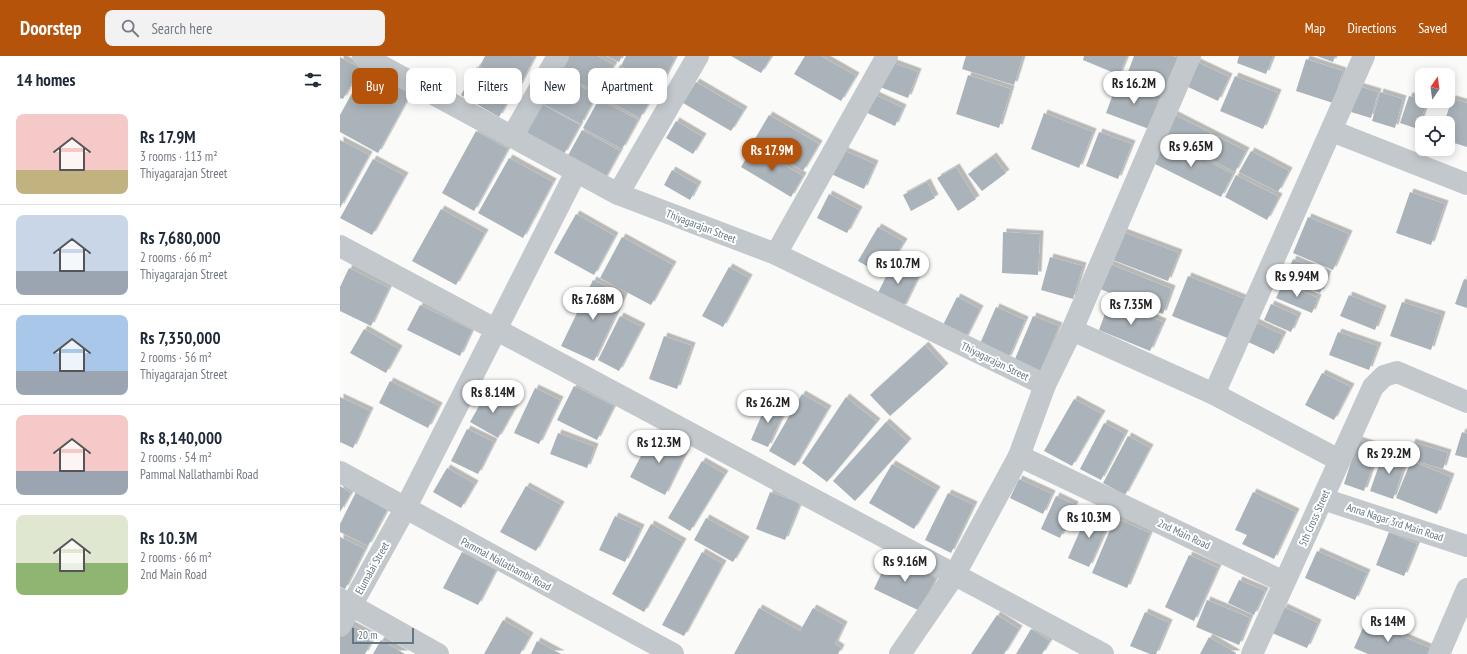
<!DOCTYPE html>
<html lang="en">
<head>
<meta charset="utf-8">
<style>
  body { margin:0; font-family:"PT Sans Narrow",sans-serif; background:#f2f2f3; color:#1f2937; height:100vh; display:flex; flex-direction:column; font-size:15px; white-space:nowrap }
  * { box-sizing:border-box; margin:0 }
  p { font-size:13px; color:#747a83 }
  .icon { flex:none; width:22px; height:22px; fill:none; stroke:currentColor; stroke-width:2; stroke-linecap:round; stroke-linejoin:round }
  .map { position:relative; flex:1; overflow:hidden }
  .side { display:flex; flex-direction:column; background:#fff; width:340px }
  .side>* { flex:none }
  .guide { position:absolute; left:12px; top:12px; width:380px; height:36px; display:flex; gap:8px }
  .needle { width:26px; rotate:13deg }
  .buttons { position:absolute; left:1075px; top:12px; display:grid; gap:8px }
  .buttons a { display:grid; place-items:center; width:40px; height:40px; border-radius:8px; background:#fff; box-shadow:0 2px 10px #0003; font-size:20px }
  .scale { position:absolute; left:12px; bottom:10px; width:62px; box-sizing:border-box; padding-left:4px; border:2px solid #657683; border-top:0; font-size:11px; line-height:14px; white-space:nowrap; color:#657683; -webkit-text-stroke:3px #fff; paint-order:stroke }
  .price { position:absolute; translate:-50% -34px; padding:0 9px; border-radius:14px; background:#fff; color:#222; font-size:13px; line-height:26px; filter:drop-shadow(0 1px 2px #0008) }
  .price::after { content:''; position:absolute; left:50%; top:24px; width:12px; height:9px; margin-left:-6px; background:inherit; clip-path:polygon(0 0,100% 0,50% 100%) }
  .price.selected { background:#b45309; color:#fff }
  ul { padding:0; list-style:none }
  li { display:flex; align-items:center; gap:12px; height:100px; padding:0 16px }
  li+li { border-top:1px solid #e0e1e3 }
  li span { display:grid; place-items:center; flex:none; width:112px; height:80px; border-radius:8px; color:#555 }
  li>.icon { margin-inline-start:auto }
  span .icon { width:48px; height:48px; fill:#fffc; stroke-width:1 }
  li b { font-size:17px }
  h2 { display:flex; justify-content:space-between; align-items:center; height:48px; padding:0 16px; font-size:17px }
  .tag { padding:0 14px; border-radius:8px; background:#fff; box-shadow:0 2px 10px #0003; font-size:14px; line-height:36px }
  .tag.selected { background:#b45309; color:#fff }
  header { display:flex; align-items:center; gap:24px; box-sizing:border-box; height:56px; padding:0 20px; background:#b45309; color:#fff }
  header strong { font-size:19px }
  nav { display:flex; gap:22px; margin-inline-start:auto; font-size:14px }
  .search { width:280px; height:36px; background:#f2f2f3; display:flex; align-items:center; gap:10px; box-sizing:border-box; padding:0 14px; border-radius:8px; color:#747a83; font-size:15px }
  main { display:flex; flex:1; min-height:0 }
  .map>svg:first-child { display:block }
</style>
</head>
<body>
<header>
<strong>Doorstep</strong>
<div class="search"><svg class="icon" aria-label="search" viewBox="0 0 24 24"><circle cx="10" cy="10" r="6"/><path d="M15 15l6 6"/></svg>Search here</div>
<nav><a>Map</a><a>Directions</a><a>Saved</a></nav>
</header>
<main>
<section class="side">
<h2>14 homes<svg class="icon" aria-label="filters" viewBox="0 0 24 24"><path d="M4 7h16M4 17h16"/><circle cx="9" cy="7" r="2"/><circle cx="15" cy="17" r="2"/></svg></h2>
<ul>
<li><span style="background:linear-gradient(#f6c9c9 70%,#c2b280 0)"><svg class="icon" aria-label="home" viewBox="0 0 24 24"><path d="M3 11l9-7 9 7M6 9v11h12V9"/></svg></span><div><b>Rs 17.9M</b><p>3 rooms · 113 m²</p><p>Thiyagarajan Street</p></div></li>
<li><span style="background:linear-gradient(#c9d6e8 70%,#9aa5b1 0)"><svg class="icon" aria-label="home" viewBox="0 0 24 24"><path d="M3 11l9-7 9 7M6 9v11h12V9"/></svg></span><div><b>Rs 7,680,000</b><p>2 rooms · 66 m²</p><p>Thiyagarajan Street</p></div></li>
<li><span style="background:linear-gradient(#a9c7e8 70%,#9aa5b1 0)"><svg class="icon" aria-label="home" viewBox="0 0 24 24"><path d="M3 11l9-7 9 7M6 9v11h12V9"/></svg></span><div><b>Rs 7,350,000</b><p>2 rooms · 56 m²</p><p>Thiyagarajan Street</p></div></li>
<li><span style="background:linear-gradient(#f6c9c9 70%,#9aa5b1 0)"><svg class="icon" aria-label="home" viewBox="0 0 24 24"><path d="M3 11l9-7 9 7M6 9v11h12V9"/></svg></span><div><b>Rs 8,140,000</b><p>2 rooms · 54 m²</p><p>Pammal Nallathambi Road</p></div></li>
<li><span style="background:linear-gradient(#dfe7d0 60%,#8fb573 0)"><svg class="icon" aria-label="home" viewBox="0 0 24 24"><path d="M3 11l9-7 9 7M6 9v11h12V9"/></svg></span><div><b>Rs 10.3M</b><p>2 rooms · 66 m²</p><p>2nd Main Road</p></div></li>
</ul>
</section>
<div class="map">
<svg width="1127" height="598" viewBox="0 0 1127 598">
  <defs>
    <filter id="shadow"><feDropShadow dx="3.5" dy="-3.5" stdDeviation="0" flood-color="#0004"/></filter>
  </defs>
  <rect width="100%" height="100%" fill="#fafaf8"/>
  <g fill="#aab3b9" filter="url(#shadow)">
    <path d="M145 0H190L194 2 179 31 140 10Z"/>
    <path d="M228 0H258L274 9 258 37 220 16Z"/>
    <path d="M267 0H282L279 6Z"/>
    <path d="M286 0H331L335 2 320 31 281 10Z"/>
    <path d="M391 0H429L431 1 421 17Z"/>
    <path d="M465 0H481L516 20 501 45 454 18Z"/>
    <path d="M626 0H683L674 29 622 13Z"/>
    <path d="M744 0H787L779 19 743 4Z"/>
    <path d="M794 0H833L842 3 828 40 785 24Z"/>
    <path d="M899 0H933L926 18 897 7Z"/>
    <path d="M977 0H995L993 6Z"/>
    <path d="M0 1 20 12 3 43 0 42Z"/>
    <path d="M966 3 1003 15 993 47 956 35Z"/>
    <path d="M545 4 578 16 568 42 535 29Z"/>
    <path d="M857 6 889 21 878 45 846 30Z"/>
    <path d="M28 8 73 33 38 97 0 76V59Z"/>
    <path d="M137 11 175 32 159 61 121 39Z"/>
    <path d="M277 12 316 34 300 62 261 41Z"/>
    <path d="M218 18 256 39 241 68 202 47Z"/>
    <path d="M628 19 671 33 659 72 616 58Z"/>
    <path d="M895 20 938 37 923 73 880 55Z"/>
    <path d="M778 25 821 40 809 73 766 57Z"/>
    <path d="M356 26 404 54 391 75 343 47Z"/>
    <path d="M1018 30 1038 36 1031 62 1011 56Z"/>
    <path d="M529 36 563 52 555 70 521 54Z"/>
    <path d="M1040 36 1063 43 1055 72 1032 65Z"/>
    <path d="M1069 40 1087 45 1078 73 1060 67Z"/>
    <path d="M259 43 298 64 282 93 243 72Z"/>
    <path d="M1112 43 1127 47V91L1108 85V67H1104Z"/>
    <path d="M201 48 240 69 224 98 185 77Z"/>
    <path d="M704 57 753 76 739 112 691 93Z"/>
    <path d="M831 57 906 95 895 116 821 78Z"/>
    <path d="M429 59 479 88 463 115 413 86Z"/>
    <path d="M336 65 363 81 353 98 326 82Z"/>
    <path d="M242 74 280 95 264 124 226 103Z"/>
    <path d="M136 75 168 93 134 155 102 137Z"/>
    <path d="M759 76 792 88 778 123 746 110Z"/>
    <path d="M821 82 893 118 881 141 809 105Z"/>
    <path d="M0 84 29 99 0 152Z"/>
    <path d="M413 91 463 120 451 141 401 111Z"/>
    <path d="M500 93 535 108 524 133 489 117Z"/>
    <path d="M911 95 949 115 938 136 899 116Z"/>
    <path d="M653 100 666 117 642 135 628 118Z"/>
    <path d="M169 102 213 126 183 182 138 157Z"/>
    <path d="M33 103 65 120 32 179 0 162Z"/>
    <path d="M616 111 636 143 618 155 597 122Z"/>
    <path d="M332 114 358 129 350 144 324 129Z"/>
    <path d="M896 119 939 141 927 164 885 141Z"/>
    <path d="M587 126 595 142 571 155 563 139Z"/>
    <path d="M1070 136 1105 148 1091 189 1056 177Z"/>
    <path d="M489 138 519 154 507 177 477 162Z"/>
    <path d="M101 153 145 177 116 229 72 205Z"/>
    <path d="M236 158 275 180 254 219 214 197Z"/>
    <path d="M968 161 1009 178 993 214 953 197Z"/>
    <path d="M538 171 564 186 544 220 518 205Z"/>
    <path d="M663 176 700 178 698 219 662 217Z"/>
    <path d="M783 176 839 197 828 225 773 204Z"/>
    <path d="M282 181 333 209 311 249 260 222Z"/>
    <path d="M710 201 743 210 733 243 701 234Z"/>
    <path d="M953 203 988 218 980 237 945 222Z"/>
    <path d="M553 206 579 219 563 252 537 239Z"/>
    <path d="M770 208 832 233 823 258 760 233Z"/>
    <path d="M389 211 409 222 383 271 362 260Z"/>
    <path d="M9 212 49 232 31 270 0 255V231Z"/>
    <path d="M848 220 905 243 890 283 832 260Z"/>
    <path d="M1124 223 1127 224V252L1115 248Z"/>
    <path d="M253 224 285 239 254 305 221 290Z"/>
    <path d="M943 227 978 242 972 257 936 242Z"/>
    <path d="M1009 239 1043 253 1035 274 1000 260Z"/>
    <path d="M617 241 640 253 625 283 602 271Z"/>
    <path d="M770 244 823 266 810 295 759 274Z"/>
    <path d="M1062 246 1102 259 1091 294 1050 280Z"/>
    <path d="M931 248 958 260 951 276 924 264Z"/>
    <path d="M80 249 132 274 120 300 67 274Z"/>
    <path d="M656 251 685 264 668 303 639 290Z"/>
    <path d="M280 260 302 271 279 315 258 304Z"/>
    <path d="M693 260 719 270 698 321 672 310Z"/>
    <path d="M915 266 943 279 934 298 906 285Z"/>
    <path d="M24 273 59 293 46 317 10 297Z"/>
    <path d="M998 276 1038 290 1029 314 989 299Z"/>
    <path d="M324 280 352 290 337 333 309 323Z"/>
    <path d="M585 289 605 311 550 360 530 339Z"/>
    <path d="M982 317 1011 331 994 364 965 349Z"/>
    <path d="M50 325 99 350 88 372 39 347Z"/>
    <path d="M234 330 274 350 257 384 217 364Z"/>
    <path d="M195 332 220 344 199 388 174 377Z"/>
    <path d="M148 334 176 350 158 382 130 366Z"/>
    <path d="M462 338 488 353 455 410 429 395Z"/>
    <path d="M0 341 30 355 13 392 0 386Z"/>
    <path d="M506 341 537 366 487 426 462 407Z"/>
    <path d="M734 343 762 358 732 410 704 395Z"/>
    <path d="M428 344 446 352 428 391 411 384Z"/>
    <path d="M546 366 568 386 515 445 493 425Z"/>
    <path d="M764 367 785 378 761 424 740 413Z"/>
    <path d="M127 373 154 386 138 418 111 405Z"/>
    <path d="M1122 376 1127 378V402L1115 399Z"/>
    <path d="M218 377 255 391 247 412 210 398Z"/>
    <path d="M313 377 347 394 325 439 290 421Z"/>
    <path d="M788 380 810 392 785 439 763 427Z"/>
    <path d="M1018 384 1039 391 1024 435 1004 428Z"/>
    <path d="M1072 386 1108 397 1103 413 1067 402Z"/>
    <path d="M1044 395 1067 402 1053 443 1030 435Z"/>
    <path d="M362 405 385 418 350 475 328 462Z"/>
    <path d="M1071 405 1111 421 1097 458 1056 442Z"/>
    <path d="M552 408 597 434 574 473 529 447Z"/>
    <path d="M107 412 135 428 121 452 93 436Z"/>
    <path d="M679 423 712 438 703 458 670 442Z"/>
    <path d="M0 430 11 437 0 456Z"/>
    <path d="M186 430 221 449 196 495 160 476Z"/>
    <path d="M16 436 48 452 28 490 0 476V468Z"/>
    <path d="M430 436 460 447 445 484 416 473Z"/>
    <path d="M913 436 956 456 934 503 902 488 907 479 895 474Z"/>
    <path d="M608 437 634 449 611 497 585 484Z"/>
    <path d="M716 440 735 449 720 482 701 473Z"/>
    <path d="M749 454 770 464 749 511 728 502Z"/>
    <path d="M275 460 301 472 285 506 259 494Z"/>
    <path d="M366 462 406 484 393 506 354 484Z"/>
    <path d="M775 462 810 477 787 532 752 517Z"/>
    <path d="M311 468 343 486 304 556 272 538Z"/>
    <path d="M1049 476 1077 488 1064 520 1036 509Z"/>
    <path d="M0 481 25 493 5 533 0 531Z"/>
    <path d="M977 495 1027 517 1015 544 965 522Z"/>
    <path d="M122 496 156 514 138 549 103 532Z"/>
    <path d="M362 496 383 508 344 580 322 569Z"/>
    <path d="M550 499 596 522 580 555 534 533Z"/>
    <path d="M849 499 878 512 854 565 825 551Z"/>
    <path d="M899 524 925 535 914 559 888 547Z"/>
    <path d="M867 544 910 562 899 589 856 571Z"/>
    <path d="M944 551 978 567 967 592 932 577Z"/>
    <path d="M419 552 460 575 473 552 504 569 495 588 501 592 498 598H394Z"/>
    <path d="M805 556 829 567 816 598H810L790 590Z"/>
    <path d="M657 559 679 573 664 598H631Z"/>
    <path d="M163 564 190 580 180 598H144Z"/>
    <path d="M1026 565 1095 594 1093 598H1028L1014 592Z"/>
    <path d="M6 566 34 581 25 598H0V578Z"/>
    <path d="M691 573 710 585 702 598H676Z"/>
    <path d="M869 581 896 597V598H860Z"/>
    <path d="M41 584 65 598H33Z"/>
    <path d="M197 585 221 598H191Z"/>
  </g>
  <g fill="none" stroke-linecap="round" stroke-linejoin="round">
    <g stroke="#c3c8cc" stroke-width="22">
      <path d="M23 0 278 138 436 198 705 329"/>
      <path d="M992 75 1127 128"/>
      <path d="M172 81 218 0"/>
      <path d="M278 138 358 0"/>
      <path d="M0 190 763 598"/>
      <path d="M436 198 547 0"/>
      <path d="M732 274 874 338 999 404"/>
      <path d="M874 338 1024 0"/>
      <path d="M679 400 944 526"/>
      <path d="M0 416 333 598"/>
      <path d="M983 443 1127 490"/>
      <path d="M0 543 98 598"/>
      <path d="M0 570 65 453 236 116"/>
      <path d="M560 598 615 518 679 400 705 329 732 274 850 0"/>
      <path d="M912 598 1033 331 1044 320 1057 316 1127 346"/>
      <path d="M1099 598 1127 533"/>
    </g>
  </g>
  <g text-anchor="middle" stroke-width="4" stroke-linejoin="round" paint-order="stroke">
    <g font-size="11" fill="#657683" stroke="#fff">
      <text transform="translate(361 170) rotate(21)" y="4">Thiyagarajan Street</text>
      <text transform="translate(655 305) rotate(26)" y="4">Thiyagarajan Street</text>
      <text transform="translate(974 462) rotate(-66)" y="4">5th Cross Street</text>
      <text transform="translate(1055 466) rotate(18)" y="4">Anna Nagar 3rd Main Road</text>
      <text transform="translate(844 478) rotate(25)" y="4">2nd Main Road</text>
      <text transform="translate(166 508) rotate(28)" y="4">Pammal Nallathambi Road</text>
      <text transform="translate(32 512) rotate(-61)" y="4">Elumalai Street</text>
    </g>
  </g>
</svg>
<div class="buttons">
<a><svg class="needle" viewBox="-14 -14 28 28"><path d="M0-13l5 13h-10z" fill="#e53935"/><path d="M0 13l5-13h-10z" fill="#747a83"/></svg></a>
<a><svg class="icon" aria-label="locate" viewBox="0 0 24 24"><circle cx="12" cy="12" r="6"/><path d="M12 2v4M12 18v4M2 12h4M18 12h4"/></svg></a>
</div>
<div class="scale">20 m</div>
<b class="price" style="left:794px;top:49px">Rs 16.2M</b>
<b class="price" style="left:851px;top:112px">Rs 9.65M</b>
<b class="price selected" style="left:432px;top:116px">Rs 17.9M</b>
<b class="price" style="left:558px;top:229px">Rs 10.7M</b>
<b class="price" style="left:957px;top:242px">Rs 9.94M</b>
<b class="price" style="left:253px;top:265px">Rs 7.68M</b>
<b class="price" style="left:791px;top:270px">Rs 7.35M</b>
<b class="price" style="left:153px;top:358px">Rs 8.14M</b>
<b class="price" style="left:428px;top:368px">Rs 26.2M</b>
<b class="price" style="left:319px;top:408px">Rs 12.3M</b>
<b class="price" style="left:1049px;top:419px">Rs 29.2M</b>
<b class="price" style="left:749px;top:483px">Rs 10.3M</b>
<b class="price" style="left:565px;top:527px">Rs 9.16M</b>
<b class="price" style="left:1048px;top:587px">Rs 14M</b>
<div class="guide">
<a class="tag selected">Buy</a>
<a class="tag">Rent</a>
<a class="tag">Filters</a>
<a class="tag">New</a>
<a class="tag">Apartment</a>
</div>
</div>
</main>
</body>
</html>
